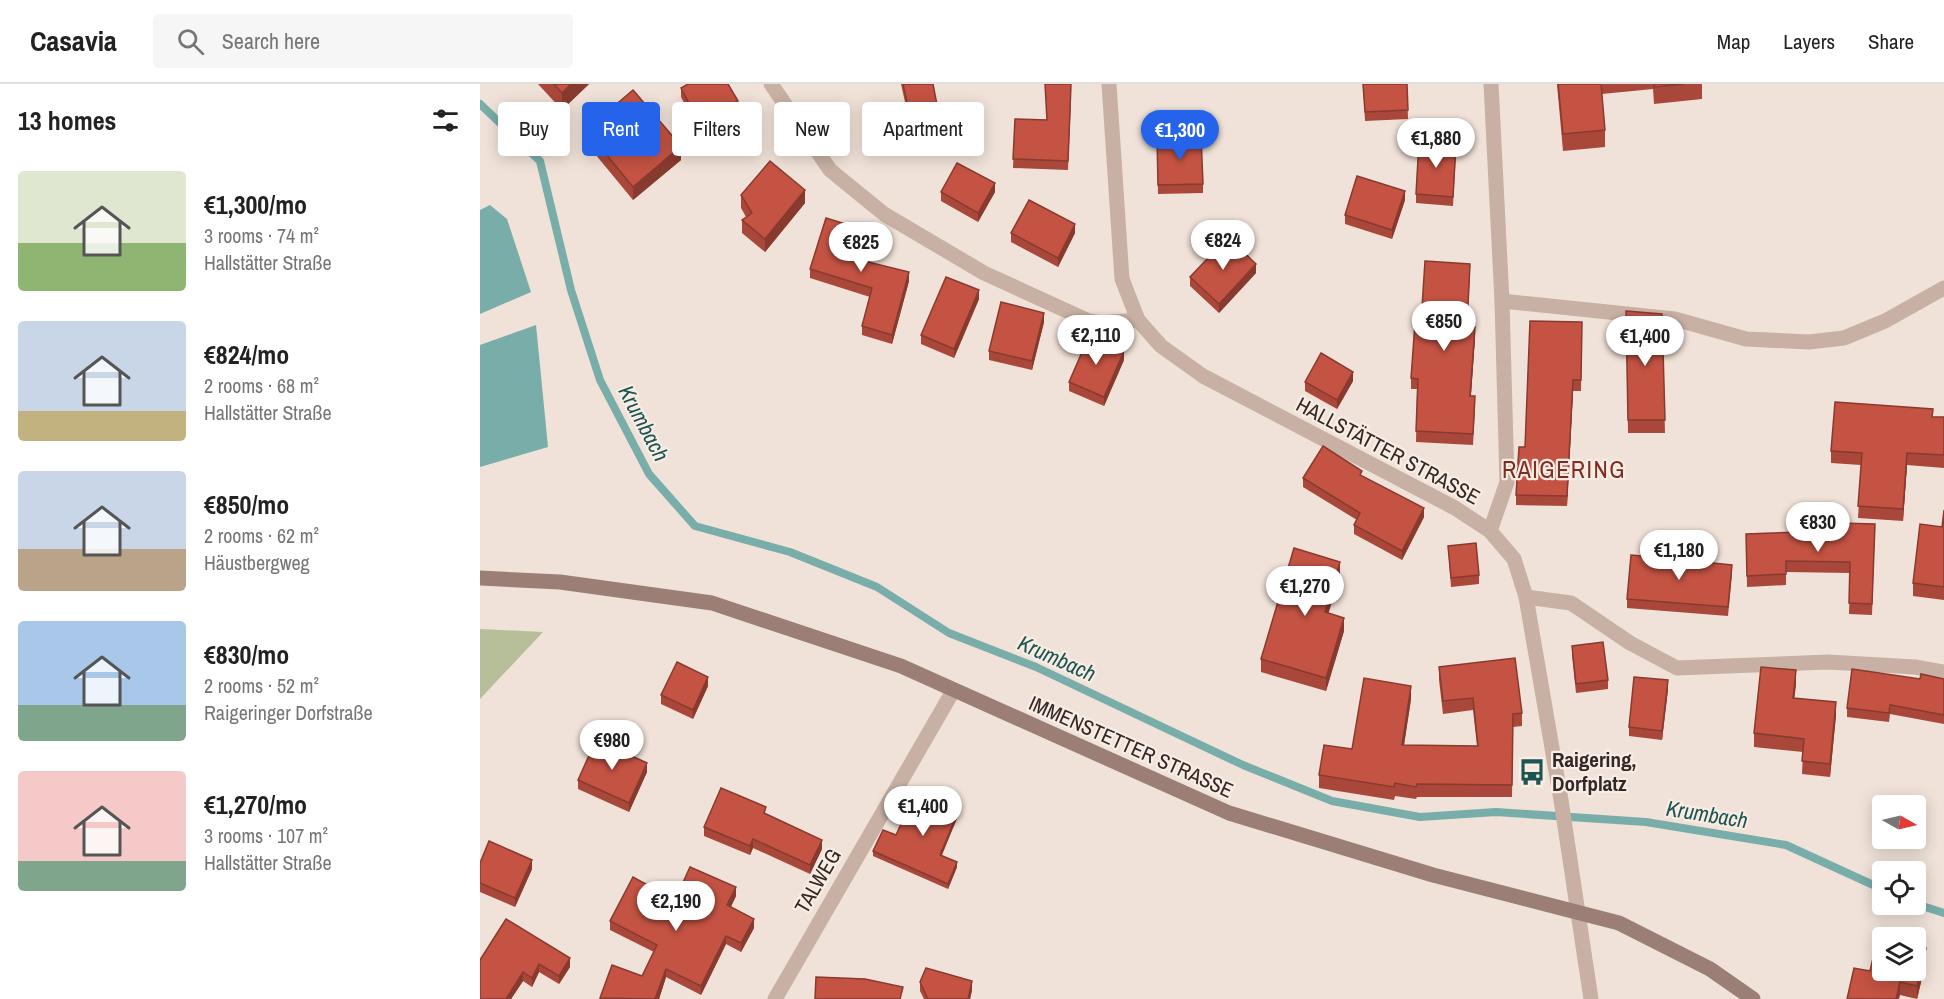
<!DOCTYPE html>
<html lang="en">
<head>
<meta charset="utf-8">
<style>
  body { margin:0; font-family:"Archivo Narrow",sans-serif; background:#f6f6f6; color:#222; height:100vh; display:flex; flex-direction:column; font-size:22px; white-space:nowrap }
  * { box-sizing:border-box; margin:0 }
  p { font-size:20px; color:#767676 }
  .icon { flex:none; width:33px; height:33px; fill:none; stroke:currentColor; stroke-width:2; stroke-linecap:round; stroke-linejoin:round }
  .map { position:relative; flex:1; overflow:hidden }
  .sheet { display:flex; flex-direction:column; background:#fff; width:480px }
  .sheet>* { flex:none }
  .hud { position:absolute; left:18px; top:18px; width:570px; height:54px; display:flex; gap:12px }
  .needle { width:39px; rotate:98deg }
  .tools { position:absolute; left:1392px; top:711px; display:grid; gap:12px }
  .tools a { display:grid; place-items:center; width:54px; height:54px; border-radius:6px; background:#fff; box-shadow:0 3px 15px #0003; font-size:30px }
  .price { position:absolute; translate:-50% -51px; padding:0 14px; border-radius:21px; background:#fff; color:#222; font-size:20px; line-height:39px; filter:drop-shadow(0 2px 3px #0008) }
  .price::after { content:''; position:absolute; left:50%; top:36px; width:18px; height:14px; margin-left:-9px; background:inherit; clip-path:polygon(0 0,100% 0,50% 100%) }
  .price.current { background:#2563eb; color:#fff }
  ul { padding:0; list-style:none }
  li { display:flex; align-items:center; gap:18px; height:150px; padding:0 18px }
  li span { display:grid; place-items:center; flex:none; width:168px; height:120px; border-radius:6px; color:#555 }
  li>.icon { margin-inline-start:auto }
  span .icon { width:72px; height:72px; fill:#fffc; stroke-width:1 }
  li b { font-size:26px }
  h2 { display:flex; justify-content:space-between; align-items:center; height:72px; padding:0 18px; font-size:26px }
  .pill { padding:0 21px; border-radius:6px; background:#fff; box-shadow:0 3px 15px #0003; font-size:21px; line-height:54px }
  .pill.current { background:#2563eb; color:#fff }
  header { display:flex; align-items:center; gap:36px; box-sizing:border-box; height:84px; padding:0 30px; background:#fff; border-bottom:2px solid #e0e0e0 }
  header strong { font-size:28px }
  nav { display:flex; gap:33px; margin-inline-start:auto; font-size:21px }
  .search { width:420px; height:54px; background:#f6f6f6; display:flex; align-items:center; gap:15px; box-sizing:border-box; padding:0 21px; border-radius:6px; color:#767676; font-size:22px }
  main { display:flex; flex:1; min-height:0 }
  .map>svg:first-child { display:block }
</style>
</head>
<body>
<header>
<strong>Casavia</strong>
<div class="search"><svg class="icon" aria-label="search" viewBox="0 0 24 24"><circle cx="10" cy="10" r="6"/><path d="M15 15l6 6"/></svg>Search here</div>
<nav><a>Map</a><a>Layers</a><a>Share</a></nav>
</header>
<main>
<section class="sheet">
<h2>13 homes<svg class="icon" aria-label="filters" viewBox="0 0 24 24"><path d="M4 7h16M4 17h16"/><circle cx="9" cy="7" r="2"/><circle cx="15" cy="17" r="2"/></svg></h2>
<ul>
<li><span style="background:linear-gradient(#dfe7d0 60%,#8fb573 0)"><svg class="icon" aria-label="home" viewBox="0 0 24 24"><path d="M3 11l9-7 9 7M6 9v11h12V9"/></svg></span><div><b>€1,300/mo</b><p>3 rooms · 74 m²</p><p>Hallstätter Straße</p></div></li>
<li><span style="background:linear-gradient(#c9d6e8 75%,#c2b280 0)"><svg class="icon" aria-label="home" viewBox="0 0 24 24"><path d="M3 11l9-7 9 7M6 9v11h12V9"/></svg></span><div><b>€824/mo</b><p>2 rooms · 68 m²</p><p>Hallstätter Straße</p></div></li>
<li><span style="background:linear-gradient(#c9d6e8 65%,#b9a48a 0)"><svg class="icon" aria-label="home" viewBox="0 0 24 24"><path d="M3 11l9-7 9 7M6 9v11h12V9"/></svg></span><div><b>€850/mo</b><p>2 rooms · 62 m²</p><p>Häustbergweg</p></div></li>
<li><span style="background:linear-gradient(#a9c7e8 70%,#7fa58c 0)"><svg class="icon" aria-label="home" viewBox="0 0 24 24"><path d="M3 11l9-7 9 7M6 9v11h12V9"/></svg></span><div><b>€830/mo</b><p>2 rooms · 52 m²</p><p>Raigeringer Dorfstraße</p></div></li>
<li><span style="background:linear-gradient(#f6c9c9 75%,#7fa58c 0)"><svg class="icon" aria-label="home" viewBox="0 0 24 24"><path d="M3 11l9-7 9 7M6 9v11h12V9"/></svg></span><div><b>€1,270/mo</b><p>3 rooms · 107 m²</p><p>Hallstätter Straße</p></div></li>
</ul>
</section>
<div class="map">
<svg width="1464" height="915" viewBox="0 0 1464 915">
  <rect width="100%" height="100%" fill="#f0e2d8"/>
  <path fill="#b6bf99" d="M0 545 63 548 0 615Z"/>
  <g fill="#78ada9">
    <path d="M10 121 27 135 51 208 0 230V126Z"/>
    <path d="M56 241 68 363 0 383V261Z"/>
  </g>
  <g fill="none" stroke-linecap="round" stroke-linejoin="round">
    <g stroke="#78ada9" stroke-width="8">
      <path d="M0 20 60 77 91 206 120 296 169 390 215 442 310 468 397 503 469 549 556 583 763 681 852 717 940 733 1016 728 1166 738 1306 761 1402 805"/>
      <path d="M1436 820 1464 829"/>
    </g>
    <g stroke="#c8b0a4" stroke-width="15">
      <path d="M291 0 350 86 404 130 504 189 609 237 621 239 658 236"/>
      <path d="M1022 217 1195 235 1266 255 1329 258 1364 254 1405 237 1464 204"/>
      <path d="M1010 447 1027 398 1022 217 1011 0"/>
      <path d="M1046 513 1091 519 1150 559 1197 584 1348 578 1435 583 1464 588"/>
      <path d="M295 915 473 607"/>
    </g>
    <path stroke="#c8b0a4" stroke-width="15" d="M629 0 642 195 658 236 681 262 723 292 975 424 1010 447 1034 475 1046 513 1081 716 1111 915"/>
    <path stroke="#9b7f76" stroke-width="15" d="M0 494 80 498 232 519 421 582 749 729 953 791 1139 839 1230 885 1273 915"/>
  </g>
  <g fill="#a9473a">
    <path d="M58 0H109L82 26Z"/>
    <path d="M421 0H453L457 30 429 36Z"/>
    <path d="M883 0H927L928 35 885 37Z"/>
    <path d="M1077 0H1222V15L1174 20 1173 5 1122 10 1125 46V63L1083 67Z"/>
    <path d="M201 4 258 26 219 47 201 13Z"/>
    <path d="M591 16 588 86 533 84 535 35 567 36Z"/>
    <path d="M106 46 201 76 153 116 106 59Z"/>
    <path d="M677 54 723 100V109L678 110Z"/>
    <path d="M976 68 973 122 936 119V110Z"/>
    <path d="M461 108H515L498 138 461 117Z"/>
    <path d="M261 111 325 119 285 168 262 149V136L266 133 261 124Z"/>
    <path d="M925 116 912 155 865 140V131Z"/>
    <path d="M531 149H595L578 183 531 158Z"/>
    <path d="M385 155 379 175 429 197 412 260 382 251V242L390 213 330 194V185Z"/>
    <path d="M776 189 739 229 710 202V193Z"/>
    <path d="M990 191 987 242 995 254 991 312 995 323 993 361 936 358 937 305H931V294L941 239Z"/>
    <path d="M499 215 474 274 441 260V251Z"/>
    <path d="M1146 227 1182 230 1185 349H1148Z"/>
    <path d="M564 238 552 286 509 276V267Z"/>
    <path d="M1102 238 1101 307H1093L1087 422 1036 421V411L1045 363Z"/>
    <path d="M644 276 624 322 589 307V298Z"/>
    <path d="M873 297 857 325 825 307V298Z"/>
    <path d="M1453 333H1464V384L1427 381 1423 437 1378 434 1381 381 1351 379V367Z"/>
    <path d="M882 392 944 433 922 476 874 450V441L877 436 823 403V394Z"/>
    <path d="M1464 426V516L1433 512V499L1462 443Z"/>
    <path d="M1395 440 1392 531 1369 530 1370 489 1306 488V501L1267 503 1266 450 1321 448Z"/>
    <path d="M968 462 999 491V500L971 503Z"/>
    <path d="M1252 490 1248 532 1147 524V515Z"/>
    <path d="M860 491 848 529 864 547 846 607 781 588V575Z"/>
    <path d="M1092 562 1128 596V605L1096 609 1092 571Z"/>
    <path d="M959 583 1042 629V642L1033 643 1032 713H937L936 715 915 712 914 716 839 704V691L931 615 924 661 997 662 993 626 963 630 959 596Z"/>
    <path d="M1440 595H1464V640L1410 630 1409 638 1367 633V624Z"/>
    <path d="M1316 600 1314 614 1356 631 1350 693 1322 690 1323 668 1274 663V649Z"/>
    <path d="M228 602 213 635 181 620V611Z"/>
    <path d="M1188 605 1182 656 1149 652V643Z"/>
    <path d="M167 688 149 728 98 705V696Z"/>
    <path d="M480 727 462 771 477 783 468 805 393 772V767L416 751Z"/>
    <path d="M286 731 342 765 330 790 273 764 270 771 224 752V743Z"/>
    <path d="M0 779 52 785 35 823 0 808Z"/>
    <path d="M256 812 251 823 274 844 261 868 246 860 221 911 186 893 179 915H120L132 881 162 892 174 868 130 846V837L195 816Z"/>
    <path d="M26 835 90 883 79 900 59 888 52 903 43 897 31 915H0Z"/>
    <path d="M1446 877 1437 915 1420 911 1390 887Z"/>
    <path d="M440 898 492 906 490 915H444L440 907Z"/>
  </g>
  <g fill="#893a2f">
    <path d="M91 0H109L82 26V9Z"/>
    <path d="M258 17V26L219 47V38Z"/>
    <path d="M457 21V30L429 36V27Z"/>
    <path d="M201 62V76L153 116V103Z"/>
    <path d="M515 99V108L498 138V129Z"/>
    <path d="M325 106V119L285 168V155Z"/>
    <path d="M925 107V116L912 155V146Z"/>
    <path d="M595 140V149L578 183V174Z"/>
    <path d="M385 146V155L376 184V175Z"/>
    <path d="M776 180V189L739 229V220Z"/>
    <path d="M429 188V197L412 260V251Z"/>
    <path d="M499 206V215L474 274V265Z"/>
    <path d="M564 229V238L552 286V277Z"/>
    <path d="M995 243V254L990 323V312Z"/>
    <path d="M644 267V276L624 322V313Z"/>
    <path d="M873 288V297L857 325V316Z"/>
    <path d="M1093 296V307L1087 422V412Z"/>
    <path d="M1427 369V381L1423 437V425Z"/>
    <path d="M944 424V433L922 476V467Z"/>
    <path d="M860 478V491L845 541V528Z"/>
    <path d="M864 534V547L846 607V594Z"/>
    <path d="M1316 586V600L1313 627V614Z"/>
    <path d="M228 593V602L213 635V626Z"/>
    <path d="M1188 596V605L1182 656V647Z"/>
    <path d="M931 602V615L922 674V661Z"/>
    <path d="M1356 618V631L1350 693V680Z"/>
    <path d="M167 679V688L149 728V719Z"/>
    <path d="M480 723V727L460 775V771Z"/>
    <path d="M273 755V764L270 771V762Z"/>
    <path d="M342 756V765L330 790V781Z"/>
    <path d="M52 776V785L35 823V814Z"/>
    <path d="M477 778V783L468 805V800Z"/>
    <path d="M256 803V812L247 830V821Z"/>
    <path d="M274 835V844L261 868V859Z"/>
    <path d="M246 852V860L221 911V902Z"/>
    <path d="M1446 864V877L1437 915V902Z"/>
    <path d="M90 874V883L79 900V892Z"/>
    <path d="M59 880V888L52 903V894Z"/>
    <path d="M186 885V893L179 915H175Z"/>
    <path d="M43 888V897L31 915H26Z"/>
    <path d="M492 897V906L490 915H488Z"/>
    <path d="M1420 898V911L1419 915H1416Z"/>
  </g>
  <g fill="#c45343" stroke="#893a2f" stroke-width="1.5">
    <path d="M74 0H91L82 9Z"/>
    <path d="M208 0H248L258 17 219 38 201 4Z"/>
    <path d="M423 0H453L457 21 429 27Z"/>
    <path d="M565 0H591L588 77 533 75 535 35 567 36Z"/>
    <path d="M883 0H927L928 26 885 28Z"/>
    <path d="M1078 0H1121L1125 46 1083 50Z"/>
    <path d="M1174 0H1205L1174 3Z"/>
    <path d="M153 6 201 62 153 103 106 46Z"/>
    <path d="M721 52 723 100 678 101 677 54Z"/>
    <path d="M939 57 976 59 973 113 936 110Z"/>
    <path d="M290 77 325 106 285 155 262 136 272 129 261 111Z"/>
    <path d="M477 79 515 99 498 129 461 108Z"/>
    <path d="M877 92 925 107 912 146 865 131Z"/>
    <path d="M549 116 595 140 578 174 531 149Z"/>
    <path d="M346 134 385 146 376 175 429 188 412 251 382 242 392 204 330 185Z"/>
    <path d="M748 153 776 180 739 220 710 193Z"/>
    <path d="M945 177 990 180 987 242 995 243 990 312H995L993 350 936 347 938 295 931 294 935 239H941Z"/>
    <path d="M466 193 499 206 474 265 441 251Z"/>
    <path d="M521 218 564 229 552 277 509 267Z"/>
    <path d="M1146 227 1182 230 1185 336H1148Z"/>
    <path d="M1050 237 1102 238 1101 296H1093L1087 412 1036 411 1039 363H1045Z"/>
    <path d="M609 252 644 267 624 313 589 298Z"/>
    <path d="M841 269 873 288 857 316 825 298Z"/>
    <path d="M1355 318 1453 325 1452 333H1464V371L1427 369 1423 425 1378 422 1382 369 1351 367Z"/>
    <path d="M843 362 882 387 880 391 944 424 922 467 874 441 880 429 823 394Z"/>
    <path d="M1464 426V503L1433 499 1440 440 1462 443Z"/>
    <path d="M1321 438 1395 440 1392 520 1369 519 1370 478 1306 477V490L1267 492 1266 450 1321 448Z"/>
    <path d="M996 459 999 491 971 494 968 462Z"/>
    <path d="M814 464 860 478 845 528 864 534 846 594 781 575Z"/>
    <path d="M1151 471 1252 481 1248 523 1147 515Z"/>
    <path d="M1123 558 1128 596 1096 600 1092 562Z"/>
    <path d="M1035 574 1042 629 1033 630 1032 701 937 700 936 703 915 699 914 703 839 691 844 661 872 665 884 594 931 602 922 661 998 662 993 614 963 617 959 583Z"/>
    <path d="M197 578 228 593 213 626 181 611Z"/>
    <path d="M1281 583 1316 586 1313 614 1356 618 1350 680 1322 677 1324 655 1274 649Z"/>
    <path d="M1372 585 1440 595 1441 590 1464 595V631L1410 621 1409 629 1367 624Z"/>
    <path d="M1154 593 1188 596 1182 647 1149 643Z"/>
    <path d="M116 656 167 679 149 719 98 696Z"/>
    <path d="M241 704 286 723 284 729 342 756 330 781 273 755 270 762 224 743Z"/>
    <path d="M437 705 480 723 460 771 477 778 468 800 393 767 403 746 416 751Z"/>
    <path d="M9 757 52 776 35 814 0 799V779Z"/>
    <path d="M210 783 256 803 247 821 274 835 261 859 246 852 221 902 186 885 175 915 120 914 132 881 162 892 177 861 130 837 153 793 195 816Z"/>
    <path d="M26 835 90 874 79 892 59 880 52 894 43 888 26 915H0V876Z"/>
    <path d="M1398 853 1402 854V886H1436V862L1446 864 1437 902 1420 898 1416 915H1367L1374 884 1390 887Z"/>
    <path d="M446 884 492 897 488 915H448L440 898Z"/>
    <path d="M336 893 385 895 423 903 420 915H335Z"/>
  </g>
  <defs>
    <symbol id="bus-bare" viewBox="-9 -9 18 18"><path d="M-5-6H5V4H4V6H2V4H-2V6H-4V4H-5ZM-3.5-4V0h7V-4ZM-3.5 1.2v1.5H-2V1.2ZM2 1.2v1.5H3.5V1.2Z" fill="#1c5451" stroke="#f8ede4" stroke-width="2.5" paint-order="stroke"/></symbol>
  </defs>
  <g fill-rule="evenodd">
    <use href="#bus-bare" x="1033" y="669" width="38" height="38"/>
  </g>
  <g text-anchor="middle" stroke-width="4.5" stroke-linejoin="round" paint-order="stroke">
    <g font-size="21" fill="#332826" stroke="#f8ede4">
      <text transform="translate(908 367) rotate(28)" y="7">HALLSTÄTTER STRASSE</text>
      <text transform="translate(651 663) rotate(24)" y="7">IMMENSTETTER STRASSE</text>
      <text transform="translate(338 797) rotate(-60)" y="7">TALWEG</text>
    </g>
    <g font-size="21" font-weight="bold" fill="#332826" stroke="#f8ede4" text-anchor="start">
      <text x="1072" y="683">Raigering,<tspan x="1072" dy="24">Dorfplatz</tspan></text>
    </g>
    <g font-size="22" font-style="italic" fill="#1c5451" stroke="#f8ede4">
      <text transform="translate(164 339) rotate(62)" y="8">Krumbach</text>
      <text transform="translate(577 574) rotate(24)" y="8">Krumbach</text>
      <text transform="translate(1227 730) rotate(9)" y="8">Krumbach</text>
    </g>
    <g font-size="24" letter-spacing="1.5" fill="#812c21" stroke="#f8ede4">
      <text x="1084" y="394">RAIGERING</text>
    </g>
  </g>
</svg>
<div class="tools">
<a><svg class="needle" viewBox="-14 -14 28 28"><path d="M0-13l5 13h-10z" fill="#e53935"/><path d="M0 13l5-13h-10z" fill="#767676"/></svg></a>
<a><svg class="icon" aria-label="locate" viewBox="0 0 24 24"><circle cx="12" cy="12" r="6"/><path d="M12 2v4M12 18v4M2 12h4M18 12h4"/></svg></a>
<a><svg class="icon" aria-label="layers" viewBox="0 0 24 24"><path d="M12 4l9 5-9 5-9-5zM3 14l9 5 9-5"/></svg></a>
</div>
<b class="price current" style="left:700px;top:77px">€1,300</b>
<b class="price" style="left:956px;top:85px">€1,880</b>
<b class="price" style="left:743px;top:187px">€824</b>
<b class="price" style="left:381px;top:189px">€825</b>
<b class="price" style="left:964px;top:268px">€850</b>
<b class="price" style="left:616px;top:282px">€2,110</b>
<b class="price" style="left:1165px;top:283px">€1,400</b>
<b class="price" style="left:1338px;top:469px">€830</b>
<b class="price" style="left:1199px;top:497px">€1,180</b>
<b class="price" style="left:825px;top:533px">€1,270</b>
<b class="price" style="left:132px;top:687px">€980</b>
<b class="price" style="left:443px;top:753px">€1,400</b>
<b class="price" style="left:196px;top:848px">€2,190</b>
<div class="hud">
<a class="pill">Buy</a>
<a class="pill current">Rent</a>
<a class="pill">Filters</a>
<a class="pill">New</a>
<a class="pill">Apartment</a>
</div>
</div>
</main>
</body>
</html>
